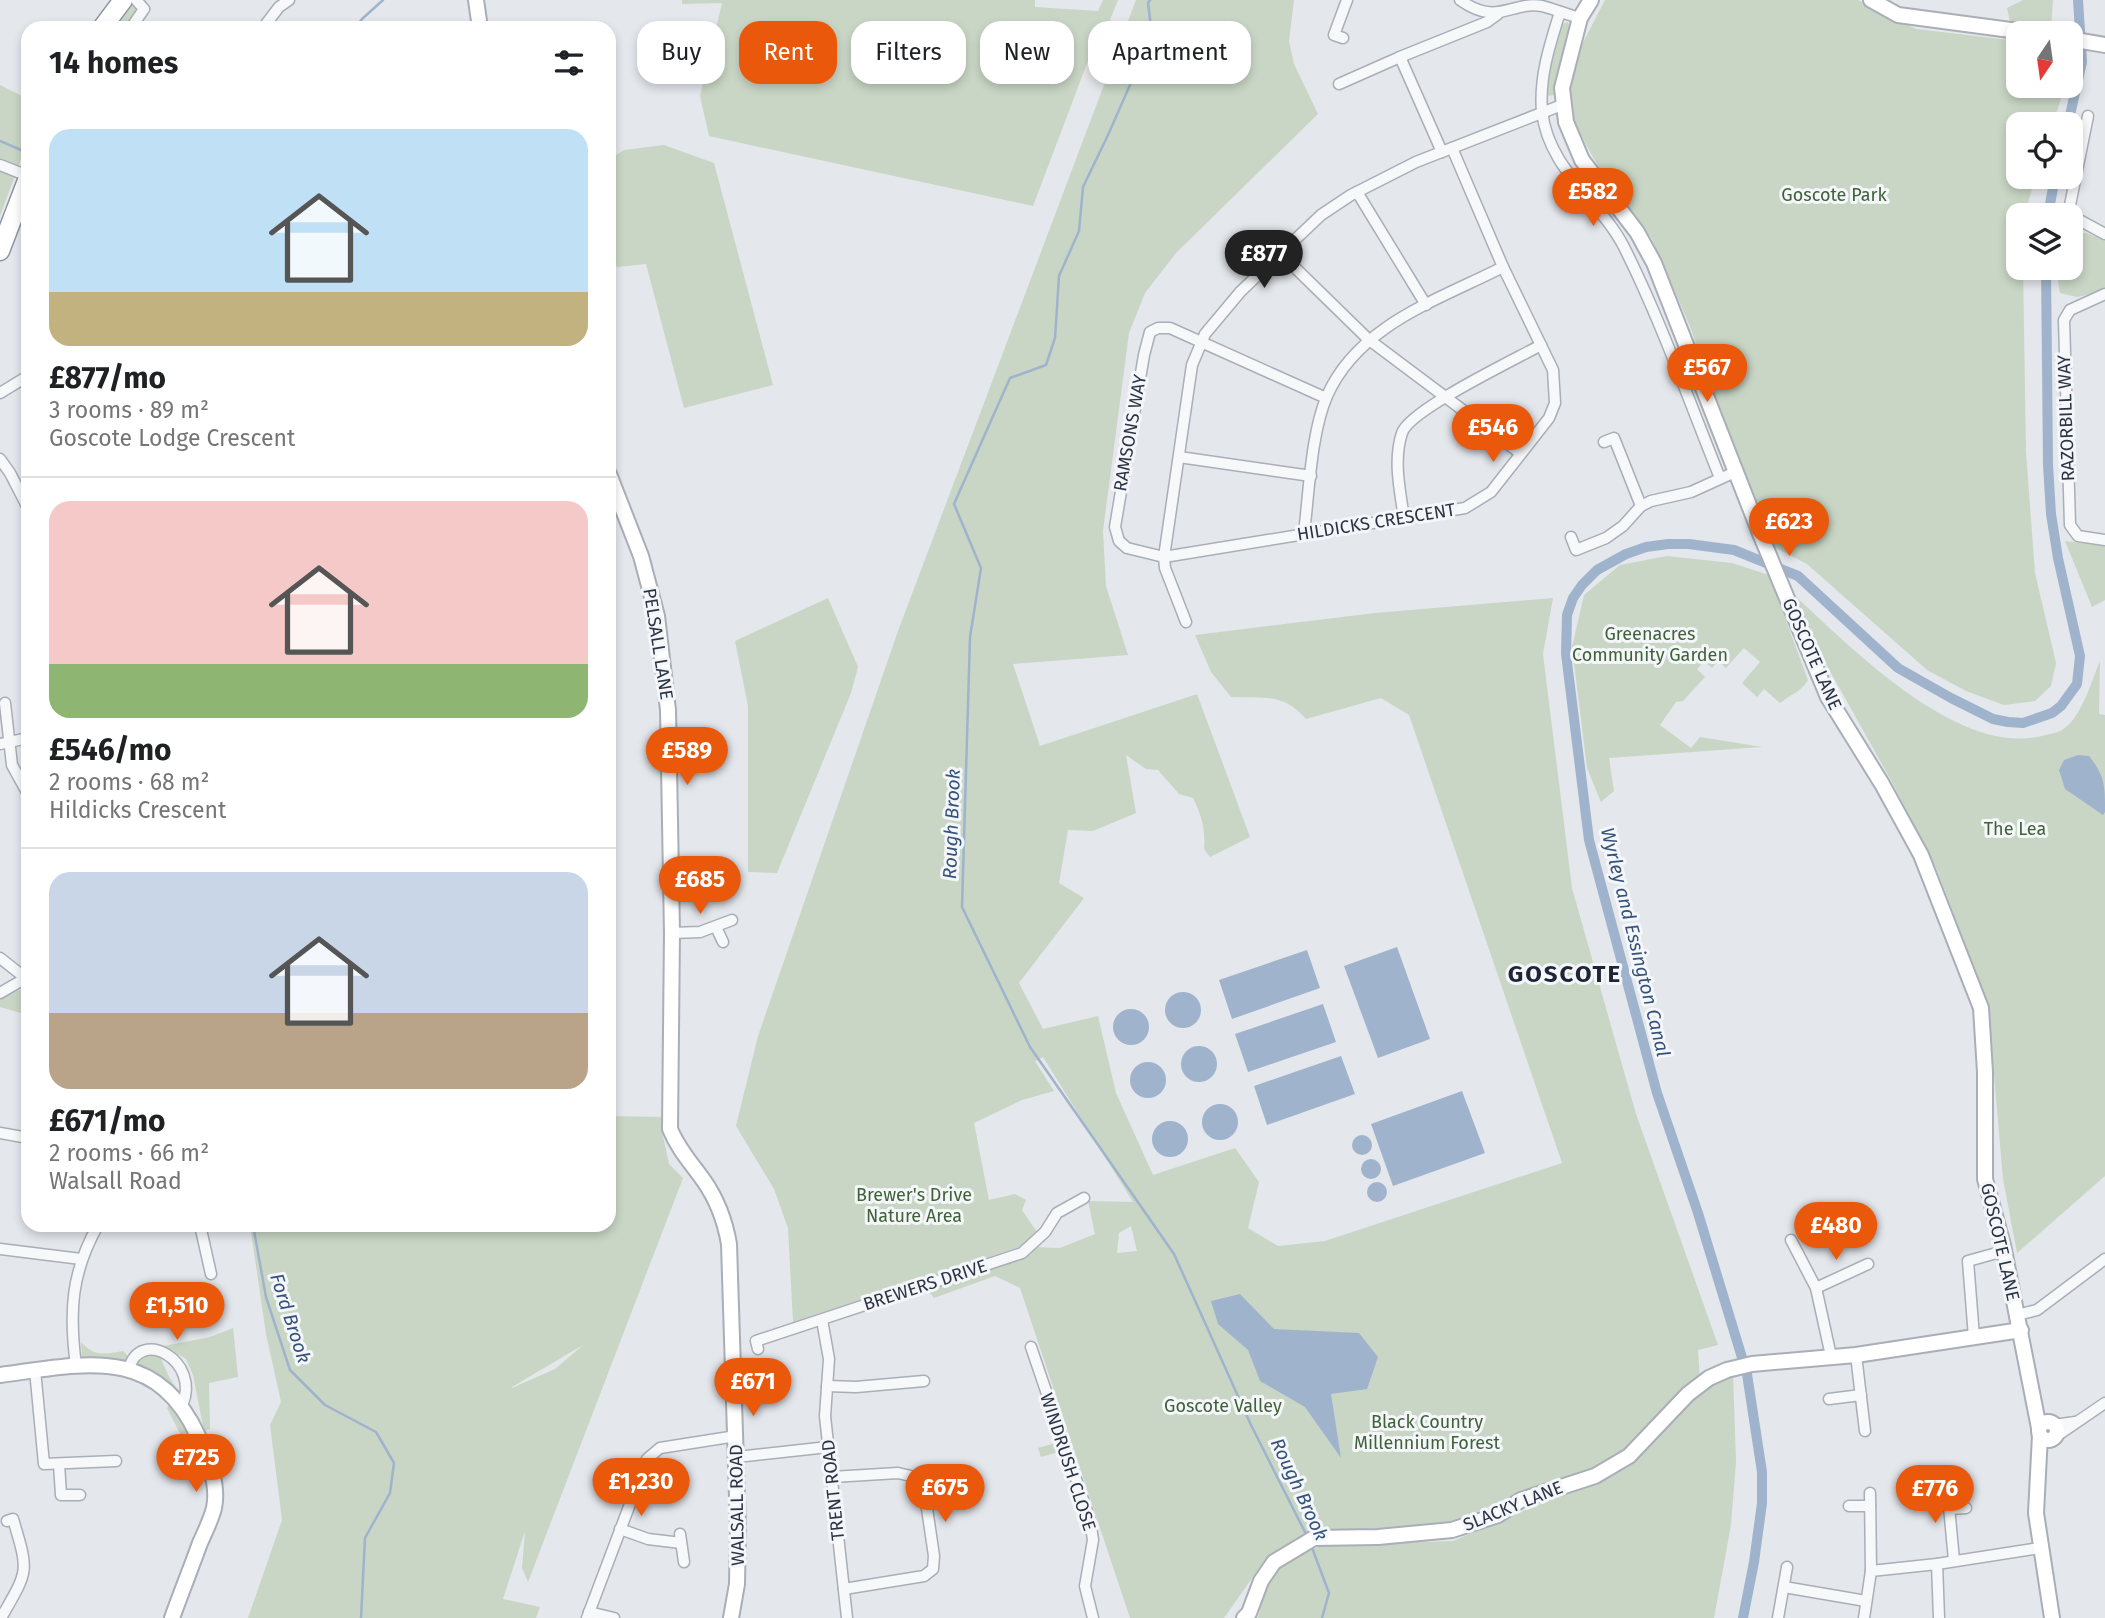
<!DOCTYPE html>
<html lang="en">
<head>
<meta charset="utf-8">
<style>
  body { margin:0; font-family:"Fira Sans",sans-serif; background:#f6f6f6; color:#202124; height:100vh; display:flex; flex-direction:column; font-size:26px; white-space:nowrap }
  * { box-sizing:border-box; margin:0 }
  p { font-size:23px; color:#757577 }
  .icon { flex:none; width:38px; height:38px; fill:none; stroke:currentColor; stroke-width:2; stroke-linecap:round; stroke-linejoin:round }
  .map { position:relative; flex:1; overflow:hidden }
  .side { position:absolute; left:21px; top:21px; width:595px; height:1211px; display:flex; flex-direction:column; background:#fff; border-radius:21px; box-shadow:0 4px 10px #0003 }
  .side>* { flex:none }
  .guide { position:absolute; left:637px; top:21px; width:665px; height:63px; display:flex; gap:14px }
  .needle { width:46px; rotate:193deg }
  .tools { position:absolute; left:2006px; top:21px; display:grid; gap:14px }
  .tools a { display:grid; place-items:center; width:77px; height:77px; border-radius:14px; background:#fff; box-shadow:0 4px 10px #0003; font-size:35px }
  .price { position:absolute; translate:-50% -60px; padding:0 16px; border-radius:24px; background:#ea580c; color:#fff; font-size:23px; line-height:46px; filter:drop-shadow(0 2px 4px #0008) }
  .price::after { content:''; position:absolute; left:50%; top:42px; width:21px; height:16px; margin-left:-10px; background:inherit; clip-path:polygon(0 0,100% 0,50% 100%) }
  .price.active { background:#222; color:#fff }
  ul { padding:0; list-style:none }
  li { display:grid; align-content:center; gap:14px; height:371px; padding:0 28px }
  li+li { border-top:2px solid #e0e0e0 }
  li span { display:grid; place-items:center; height:217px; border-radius:21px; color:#555 }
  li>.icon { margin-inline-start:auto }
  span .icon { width:126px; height:126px; fill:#fffc; stroke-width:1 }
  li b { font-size:30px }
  h2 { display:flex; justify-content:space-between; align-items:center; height:84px; padding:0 28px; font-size:30px }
  .pill { padding:0 24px; border-radius:21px; background:#fff; box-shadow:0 4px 10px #0003; font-size:24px; line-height:63px }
  .pill.active { background:#ea580c; color:#fff }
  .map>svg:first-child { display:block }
</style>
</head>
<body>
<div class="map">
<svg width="2105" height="1618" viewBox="0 0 2105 1618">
  <rect width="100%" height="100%" fill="#e4e7ec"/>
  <g fill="#c9d6c5" fill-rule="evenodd">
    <path d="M134 0 138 5 137 11 126 28H112Z"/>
    <path d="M682 0H1035V7L1098 11 1103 0H1118L1099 47 1094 45 1033 206 709 136 700 96 722 3 682 4Z"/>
    <path d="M1136 0H1294L1289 41 1294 64 1318 114 1176 253 1145 293 1129 333 1103 531 1106 586 1128 655 1013 664 1040 746 1197 694 1250 837 1210 857 1204 849C1206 831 1201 813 1193 798L1179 794 1158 770 1146 769 1126 755 1136 813 1093 831 1068 830 1059 883 1084 898 1019 983 1043 1029 1098 1016 1116 1093 1153 1175 1235 1148 1259 1182 1248 1228 1278 1246 1325 1241 1562 1163 1409 715 1381 698 1306 719C1282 692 1264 699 1231 697L1211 672 1195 635 1375 613 1553 598 1543 654 1572 888 1636 1114 1718 1345 1698 1350 1700 1380 1664 1407 1636 1442 1596 1469 1518 1493 1452 1524 1315 1532 1267 1557 1224 1618H1130L1020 1288 995 1276 934 1298 928 1290 1023 1255 1034 1247 1060 1248 1095 1234 1088 1201 1133 1202 1043 1057 1035 1061 1054 1091 1022 1100 974 1123 989 1200 1015 1194 1026 1200 1022 1210 1039 1235 1025 1245 793 1322 788 1228 774 1189 736 1126 758 1036 898 631ZM1131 1226 1137 1251 1117 1253 1119 1233Z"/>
    <path d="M1605 0H1858L1916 29 2018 41V86H2065L2053 124H2018V177H2036L2024 215H2018V268H2023L2026 452 2035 573 2056 663 2051 686 2035 701 2004 705 1966 691 1927 670 1807 564 1770 545 1689 324 1652 239 1603 175 1572 119 1569 85 1574 60Z"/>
    <path d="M2023 0H2053L2051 29 2010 22 2007 8Z"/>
    <path d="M1568 22 1570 31 1558 72 1555 95 1547 96 1549 63 1562 24Z"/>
    <path d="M0 85 28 99V140L0 216Z"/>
    <path d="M664 145 714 163 773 385 684 408 646 264 617 267 609 252V160L624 150Z"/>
    <path d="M2070 233H2086L2105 240V291L2077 297 2060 293 2056 268H2070Z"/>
    <path d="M2065 541 2105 546V600L2092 607Z"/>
    <path d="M1667 556 1732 563 1769 575 1808 680C1802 691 1790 695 1780 703L1764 689 1757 697 1742 683 1760 662 1744 648 1726 668 1718 661 1712 668 1704 661 1697 669 1705 677 1683 701 1676 702 1660 725 1691 748 1700 737 1762 747 1609 758 1614 791 1601 802 1587 768 1572 647 1584 595 1620 565Z"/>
    <path d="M1780 582C1840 636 1953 758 2042 736 2048 734 2057 733 2062 730 2081 719 2092 680 2100 661L2099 714 2105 715V1176L2017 1253 2003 1179 1988 1006 1976 973 1937 870 1892 782Z"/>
    <path d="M828 598 858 667 851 693 777 873 748 872V706L735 641Z"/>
    <path d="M23 989 28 990V1015L0 1007V998Z"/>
    <path d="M609 1116 662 1117V1131L669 1164 683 1178 528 1582 522 1568 525 1531 503 1599 540 1607 536 1618H248L282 1520 270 1425 281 1402 266 1334 250 1225H609ZM583 1345 555 1369 512 1388V1387Z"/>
    <path d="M233 1328 238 1377 209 1383 210 1429 204 1431 193 1375 186 1359 164 1346 210 1337Z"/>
    <path d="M81 1342C94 1357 105 1354 123 1351L127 1355V1359L123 1363 87 1360 82 1357Z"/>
    <path d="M153 1355 160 1356C165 1367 170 1383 180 1391L179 1395 160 1379 137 1365 140 1357Z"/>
    <path d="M1733 1372 1736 1462 1731 1525 1714 1618H1258L1265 1590 1280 1566 1322 1545 1453 1541 1599 1479 1648 1449 1692 1395 1717 1379 1724 1380Z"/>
    <path d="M169 1404H173L197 1452 190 1453 167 1408Z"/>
    <path d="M1059 1442 1062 1451 1041 1457 1038 1448Z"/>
  </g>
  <g fill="#9fb4cc">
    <path d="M2078 755 2089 756C2105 776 2105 786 2105 812L2103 815 2065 789 2059 770 2064 760Z"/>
    <path d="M1397 947 1430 1039 1378 1058 1344 966Z"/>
    <path d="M1307 950 1320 988 1232 1019 1219 980Z"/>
    <circle cx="1183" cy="1010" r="18"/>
    <path d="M1323 1004 1336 1042 1248 1072 1235 1034Z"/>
    <circle cx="1131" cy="1027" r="18"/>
    <circle cx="1199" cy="1064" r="18"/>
    <path d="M1341 1056 1355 1094 1267 1125 1254 1086Z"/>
    <circle cx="1148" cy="1080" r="18"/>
    <path d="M1462 1091 1485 1153 1393 1186 1371 1124Z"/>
    <circle cx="1220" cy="1122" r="18"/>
    <circle cx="1170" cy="1139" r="18"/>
    <circle cx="1362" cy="1145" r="10"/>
    <circle cx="1371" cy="1169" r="10"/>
    <circle cx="1377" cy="1192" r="10"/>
    <path d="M1240 1294 1274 1329 1359 1333 1378 1357 1367 1389 1331 1394 1341 1458 1305 1407 1260 1381 1248 1350 1218 1324 1211 1301Z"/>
  </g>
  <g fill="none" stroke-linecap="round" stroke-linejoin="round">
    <g stroke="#9fb4cc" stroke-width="2.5">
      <path d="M1150 0 1148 3 1152 35 1108 135 1083 187 1079 231 1059 276 1055 338 1046 365 1010 378 954 504 981 568 970 637 962 907 1030 1047 1174 1254 1251 1425 1307 1536"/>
      <path d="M355 28 362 19 383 0"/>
      <path d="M0 141 21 150"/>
      <path d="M253 1225 266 1297 290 1370 325 1405 376 1432 394 1463 390 1493 365 1538 361 1618"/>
      <path d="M1311 1545 1329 1593 1322 1618"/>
    </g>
    <g stroke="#9fb4cc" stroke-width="10">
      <path d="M2068 124 2082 62 2078 0"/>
      <path d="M2048 215 2055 177"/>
      <path d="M1743 1618 1754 1562 1762 1503V1472L1747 1374 1698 1213 1657 1093 1589 840 1566 654 1567 615 1573 598 1582 585 1597 570 1626 554 1646 547 1668 544H1689L1734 550 1798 576 1898 668 1951 698 1993 719 2008 722 2023 723 2052 713 2061 706 2077 684 2080 656 2058 558 2051 514 2048 465 2046 268"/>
    </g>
    <defs>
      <g id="street">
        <path d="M1460 0C1498 27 1510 1 1542 6 1554 9 1568 15 1580 18"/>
        <path d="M1560 12C1550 44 1539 77 1542 111 1548 169 1599 199 1624 247 1661 321 1689 401 1720 478"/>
        <path d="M131 28 144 9 136 0"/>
        <path d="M263 28 279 7 289 0"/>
        <path d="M1343 38 1334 35 1347 0"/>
        <path d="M1400 57 1487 22 1498 14"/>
        <path d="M1339 84 1400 57 1442 152"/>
        <path d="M0 165 28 176"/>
        <path d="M1357 192 1426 305"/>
        <path d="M2068 214 2105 234"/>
        <path d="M2068 215 2088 116"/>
        <path d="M1281 254 1368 339 1520 453"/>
        <path d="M2105 294 2070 310 2064 320 2070 525 2078 536 2105 540"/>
        <path d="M0 393 28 376"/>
        <path d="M1326 398 1170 328H1158L1150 332 1144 355 1115 527 1119 541 1127 548 1164 557 1465 508 1491 492 1549 418 1555 403 1553 370 1503 267 1452 148"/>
        <path d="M1604 442 1614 438 1641 506"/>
        <path d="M1179 457 1311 476"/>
        <path d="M0 459 10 473 28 508"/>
        <path d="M1404 518C1400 491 1393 460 1402 433 1409 410 1516 359 1541 345"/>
        <path d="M1304 533C1309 493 1311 433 1327 396 1358 325 1438 300 1503 267"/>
        <path d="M1571 537 1576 550 1606 538 1623 526 1641 506 1651 501 1691 492 1735 472"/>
        <path d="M1186 622 1165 568 1164 557 1192 365 1205 334 1241 291 1321 215 1351 195 1416 162 1562 105"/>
        <path d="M5 703 12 765 28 794"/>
        <path d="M0 744 28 738"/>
        <path d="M716 927 723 942"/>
        <path d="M672 933 700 932 732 920"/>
        <path d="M0 958 28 980"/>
        <path d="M0 993 26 978"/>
        <path d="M0 1133 28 1138"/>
        <path d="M200 1225 211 1274"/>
        <path d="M1791 1240 1816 1288 1831 1356"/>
        <path d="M0 1249 81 1259"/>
        <path d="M1816 1288 1868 1264"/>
        <path d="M2017 1315 2037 1310 2105 1259"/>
        <path d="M822 1320 829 1359 825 1416 847 1618"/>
        <path d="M1974 1337 1968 1261 2004 1251"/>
        <path d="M1031 1347 1090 1520 1093 1540 1085 1586 1093 1618"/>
        <path d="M758 1349 756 1341 1022 1253 1045 1232 1057 1213 1084 1198"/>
        <path d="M1856 1355 1865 1431"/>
        <path d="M76 1366C69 1312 71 1273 98 1225"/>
        <path d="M129 1369C139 1327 202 1360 182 1406"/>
        <path d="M35 1370 44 1464 116 1461"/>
        <path d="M827 1386 856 1387 924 1381"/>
        <path d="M1829 1399 1861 1395"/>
        <path d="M2054 1425 2075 1422"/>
        <path d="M2055 1437 2105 1403"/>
        <path d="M737 1457 828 1447"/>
        <path d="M59 1464 61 1495H80"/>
        <path d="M832 1477 898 1473 915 1477 924 1488 934 1556 933 1569 924 1576 844 1589"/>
        <path d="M1947 1486 1954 1560"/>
        <path d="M1870 1493 1871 1571"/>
        <path d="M1849 1506H1870"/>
        <path d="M1949 1509 1966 1508"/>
        <path d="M620 1529 648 1539 681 1543"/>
        <path d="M680 1534 684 1562"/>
        <path d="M1937 1564 1939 1618"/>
        <path d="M1784 1587 1866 1601"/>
        <path d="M589 1612 614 1618"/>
        <path d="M1 1618C29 1569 29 1573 13 1519L7 1521"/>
        <path d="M587 1618 647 1459 660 1448 736 1436"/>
        <path d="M1778 1618 1787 1567"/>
        <path d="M1864 1618 1871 1571 1937 1564 2040 1548"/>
      </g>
      <g id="secondary">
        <path d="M476 0 480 28"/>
        <path d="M1591 0 1580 18 1562 88 1566 122 1582 160 1637 232 1654 263 1761 536 1828 697 1882 784 1921 855 1981 1008 1985 1072V1179L2003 1245 2039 1428"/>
        <path d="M1871 0 1898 15 2033 33"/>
        <path d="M2070 39 2105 45"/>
        <path d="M609 474 641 556 657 616 668 710 672 933 670 1129C678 1149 692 1164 704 1181 718 1201 725 1221 729 1244L738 1528 737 1584 731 1618"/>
        <path d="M0 1375C83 1364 156 1344 198 1436 208 1458 219 1484 214 1508 211 1520 205 1532 200 1543 191 1568 181 1593 172 1618"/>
        <circle cx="2048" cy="1431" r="9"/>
        <path d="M2040 1435 2036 1513 2052 1618"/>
        <path d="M1244 1618 1249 1613 1261 1581 1274 1562 1314 1538 1378 1537 1452 1530 1498 1515 1521 1500 1595 1476 1629 1456 1688 1394 1709 1378 1727 1370 1752 1364 1856 1355 2021 1330"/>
      </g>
      <g id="highway">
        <path d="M102 28 123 0"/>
        <path d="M0 251 28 178"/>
      </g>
    </defs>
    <use href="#street" stroke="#a9aeb7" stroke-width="13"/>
    <use href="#secondary" stroke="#a9aeb7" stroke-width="18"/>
    <use href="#highway" stroke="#8b94a3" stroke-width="21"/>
    <use href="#street" stroke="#f7f8fa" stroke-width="10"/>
    <use href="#secondary" stroke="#fff" stroke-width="14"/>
    <use href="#highway" stroke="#fff" stroke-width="18"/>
  </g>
  <g text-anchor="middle" stroke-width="6" stroke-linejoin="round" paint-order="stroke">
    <g font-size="18" fill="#3f6138" stroke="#f4f6f9">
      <text x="1834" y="201">Goscote Park</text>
      <text x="1650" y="640">Greenacres<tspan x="1650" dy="21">Community Garden</tspan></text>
      <text x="2015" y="835">The Lea</text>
      <text x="914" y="1201">Brewer's Drive<tspan x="914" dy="21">Nature Area</tspan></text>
      <text x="1223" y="1412">Goscote Valley</text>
      <text x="1427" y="1428">Black Country<tspan x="1427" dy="21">Millennium Forest</tspan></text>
    </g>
    <g font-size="18" fill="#2b3445" stroke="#f4f6f9">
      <text transform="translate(2066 418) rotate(-92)" y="6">RAZORBILL WAY</text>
      <text transform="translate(1130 433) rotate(-80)" y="6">RAMSONS WAY</text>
      <text transform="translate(1376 522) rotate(-9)" y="6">HILDICKS CRESCENT</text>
      <text transform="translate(658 644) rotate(81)" y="6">PELSALL LANE</text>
      <text transform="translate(1812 654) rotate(66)" y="6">GOSCOTE LANE</text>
      <text transform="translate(2000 1242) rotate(77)" y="6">GOSCOTE LANE</text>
      <text transform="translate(925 1285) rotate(-18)" y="6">BREWERS DRIVE</text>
      <text transform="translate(1068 1462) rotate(72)" y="6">WINDRUSH CLOSE</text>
      <text transform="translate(833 1490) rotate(-96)" y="6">TRENT ROAD</text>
      <text transform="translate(737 1505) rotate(-91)" y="6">WALSALL ROAD</text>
      <text transform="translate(1513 1506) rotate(-22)" y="6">SLACKY LANE</text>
    </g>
    <g font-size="19" font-style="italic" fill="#34527a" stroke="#f4f6f9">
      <text transform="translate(951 824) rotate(-88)" y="7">Rough Brook</text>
      <text transform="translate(1636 942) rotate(76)" y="7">Wyrley and Essington Canal</text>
      <text transform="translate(291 1318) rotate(72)" y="7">Ford Brook</text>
      <text transform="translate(1300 1489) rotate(65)" y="7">Rough Brook</text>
    </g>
    <g font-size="24" font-weight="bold" letter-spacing="2" fill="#1d2536" stroke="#f4f6f9">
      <text x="1565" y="982">GOSCOTE</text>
    </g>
  </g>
</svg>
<div class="tools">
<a><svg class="needle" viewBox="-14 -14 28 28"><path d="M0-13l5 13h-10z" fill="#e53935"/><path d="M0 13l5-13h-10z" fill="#757577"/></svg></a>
<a><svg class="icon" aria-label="locate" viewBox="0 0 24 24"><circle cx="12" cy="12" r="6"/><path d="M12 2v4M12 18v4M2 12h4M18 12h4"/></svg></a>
<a><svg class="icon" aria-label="layers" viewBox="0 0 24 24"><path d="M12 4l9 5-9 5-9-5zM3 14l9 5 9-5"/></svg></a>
</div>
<b class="price" style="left:1593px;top:228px">£582</b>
<b class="price active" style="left:1264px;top:290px">£877</b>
<b class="price" style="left:1707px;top:404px">£567</b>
<b class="price" style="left:1493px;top:464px">£546</b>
<b class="price" style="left:1789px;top:558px">£623</b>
<b class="price" style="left:687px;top:787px">£589</b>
<b class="price" style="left:700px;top:916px">£685</b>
<b class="price" style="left:1836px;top:1262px">£480</b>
<b class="price" style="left:177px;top:1342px">£1,510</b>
<b class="price" style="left:753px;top:1418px">£671</b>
<b class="price" style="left:196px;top:1494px">£725</b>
<b class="price" style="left:641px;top:1518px">£1,230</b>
<b class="price" style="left:945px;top:1524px">£675</b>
<b class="price" style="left:1935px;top:1525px">£776</b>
<div class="guide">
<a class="pill">Buy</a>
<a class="pill active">Rent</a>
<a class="pill">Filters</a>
<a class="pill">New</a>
<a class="pill">Apartment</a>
</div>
<section class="side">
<h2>14 homes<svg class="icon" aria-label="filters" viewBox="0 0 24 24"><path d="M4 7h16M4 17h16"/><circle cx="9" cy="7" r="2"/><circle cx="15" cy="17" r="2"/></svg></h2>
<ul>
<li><span style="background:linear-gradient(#bfe0f5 75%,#c2b280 0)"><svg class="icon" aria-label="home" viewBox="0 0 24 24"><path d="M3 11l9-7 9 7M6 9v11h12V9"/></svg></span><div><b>£877/mo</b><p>3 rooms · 89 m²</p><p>Goscote Lodge Crescent</p></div></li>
<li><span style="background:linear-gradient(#f6c9c9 75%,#8fb573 0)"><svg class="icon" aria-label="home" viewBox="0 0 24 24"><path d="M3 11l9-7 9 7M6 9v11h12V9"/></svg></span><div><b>£546/mo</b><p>2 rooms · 68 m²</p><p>Hildicks Crescent</p></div></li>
<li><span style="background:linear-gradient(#c9d6e8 65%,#b9a48a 0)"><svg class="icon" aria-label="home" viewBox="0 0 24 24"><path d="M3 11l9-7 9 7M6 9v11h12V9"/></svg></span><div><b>£671/mo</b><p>2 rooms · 66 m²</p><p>Walsall Road</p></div></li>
</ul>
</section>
</div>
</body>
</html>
